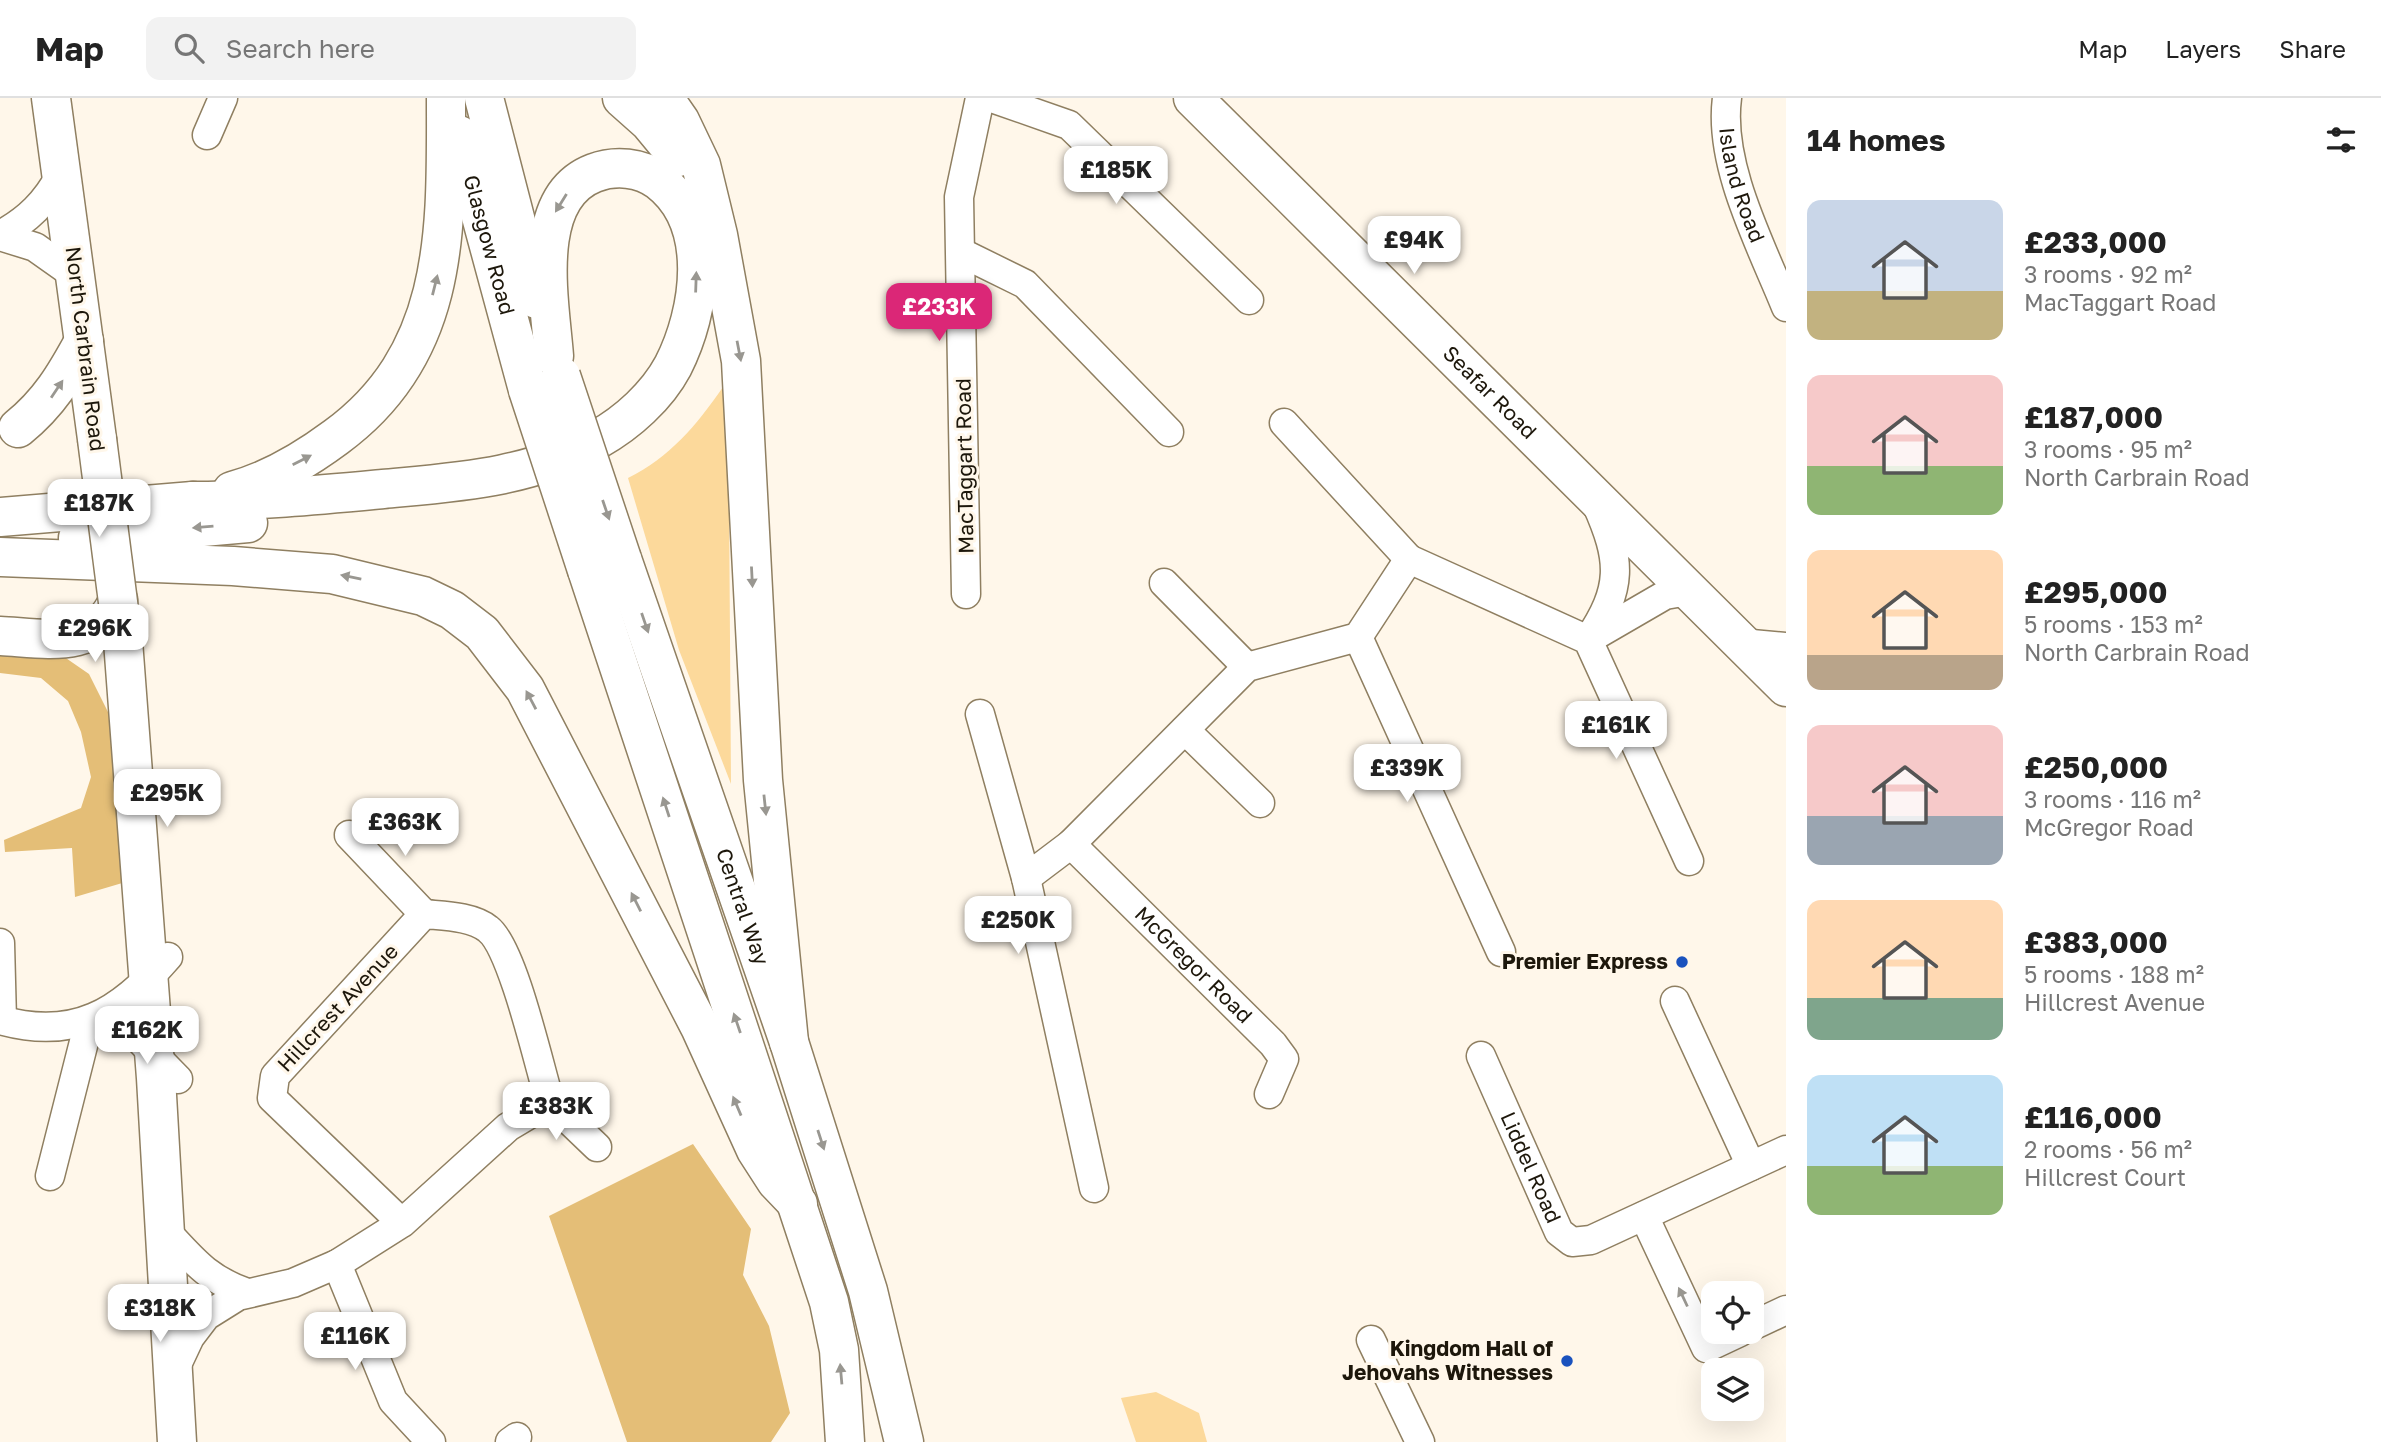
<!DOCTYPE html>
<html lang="en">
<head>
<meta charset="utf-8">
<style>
  body { margin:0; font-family:"Golos Text",sans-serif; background:#f2f2f2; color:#222; height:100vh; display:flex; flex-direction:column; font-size:26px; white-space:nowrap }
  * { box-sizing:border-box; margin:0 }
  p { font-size:23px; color:#767676 }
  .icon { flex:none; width:38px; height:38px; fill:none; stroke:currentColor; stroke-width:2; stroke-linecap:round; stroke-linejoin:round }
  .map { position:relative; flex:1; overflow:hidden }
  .drawer { display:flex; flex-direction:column; background:#fff; width:595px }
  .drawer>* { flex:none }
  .tools { position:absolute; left:1701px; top:1183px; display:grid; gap:14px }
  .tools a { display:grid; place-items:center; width:63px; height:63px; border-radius:14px; background:#fff; box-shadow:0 7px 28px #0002; font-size:35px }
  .price { position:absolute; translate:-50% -60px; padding:0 16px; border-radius:14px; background:#fff; color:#222; font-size:23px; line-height:46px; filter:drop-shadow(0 2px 4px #0008) }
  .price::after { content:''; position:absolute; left:50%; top:42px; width:21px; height:16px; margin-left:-10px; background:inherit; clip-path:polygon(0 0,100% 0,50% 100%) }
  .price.active { background:#db2777; color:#fff }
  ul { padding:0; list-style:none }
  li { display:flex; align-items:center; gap:21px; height:175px; padding:0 21px }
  li span { display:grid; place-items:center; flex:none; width:196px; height:140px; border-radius:14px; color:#555 }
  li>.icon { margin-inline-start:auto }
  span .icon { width:84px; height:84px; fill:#fffc; stroke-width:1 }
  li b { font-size:30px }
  h2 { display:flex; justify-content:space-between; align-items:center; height:84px; padding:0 21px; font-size:30px }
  header { display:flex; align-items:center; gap:42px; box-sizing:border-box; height:98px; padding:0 35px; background:#fff; border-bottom:2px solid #e0e0e0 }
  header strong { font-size:33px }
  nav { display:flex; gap:38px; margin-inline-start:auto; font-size:24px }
  .search { width:490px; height:63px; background:#f2f2f2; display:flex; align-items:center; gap:18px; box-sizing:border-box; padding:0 24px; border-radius:14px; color:#767676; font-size:26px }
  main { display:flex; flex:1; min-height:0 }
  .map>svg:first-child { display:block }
</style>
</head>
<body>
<header>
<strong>Map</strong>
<div class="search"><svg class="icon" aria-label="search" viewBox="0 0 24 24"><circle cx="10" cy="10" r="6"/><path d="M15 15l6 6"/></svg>Search here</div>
<nav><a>Map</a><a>Layers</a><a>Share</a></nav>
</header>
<main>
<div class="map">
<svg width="1786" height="1344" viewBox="0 0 1786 1344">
  <rect width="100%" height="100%" fill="#fff7ea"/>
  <g fill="#fcd99b">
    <path d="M723 289 729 396 731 686 679 552 628 380C670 359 696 328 723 289Z"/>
    <path d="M1156 1294 1199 1315 1207 1344H1136L1121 1300Z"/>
  </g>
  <g fill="#e4be77">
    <path d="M0 546 60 556 89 576 110 618 129 783 75 799 72 750 5 754 4 742 81 710 91 679 81 634 68 603 41 580 0 575Z"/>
    <path d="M693 1046 751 1131 743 1177 769 1228 790 1315 771 1344H627L549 1118Z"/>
  </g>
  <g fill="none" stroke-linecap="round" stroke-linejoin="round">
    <defs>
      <g id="street">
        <path d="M992 0 1069 27 1249 202"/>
        <path id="s1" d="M1727 0C1718 67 1761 147 1786 209"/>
        <path d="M207 37 223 0"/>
        <path d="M0 137C28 122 46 104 61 76"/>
        <path d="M0 138 35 149 76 178"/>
        <path d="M962 155 1025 186 1169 334"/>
        <path d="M1284 325 1409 461"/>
        <path d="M1164 485 1247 569"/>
        <path d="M966 496 959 99 980 0"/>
        <path d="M1596 537 1665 497 1688 493"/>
        <path d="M1358 539 1501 854"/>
        <path d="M1588 542C1623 490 1622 463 1596 405"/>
        <path d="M1741 545 1786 549"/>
        <path d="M980 616 1026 780 1094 1090"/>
        <path d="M1185 632 1260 705"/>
        <path d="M349 737 424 816"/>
        <path id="s2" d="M1071 746 1273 946 1284 961 1269 996"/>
        <path d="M1026 780 1071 746 1247 569 1358 539 1409 461 1588 542 1689 763"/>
        <path d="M0 845 2 922"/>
        <path d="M1675 903 1751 1068"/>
        <path d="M103 917 133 935 178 981"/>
        <path d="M0 922C74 943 120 915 168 859"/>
        <path id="s3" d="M1481 958 1559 1134 1572 1144 1591 1142 1786 1052"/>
        <path d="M550 1004 597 1049"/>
        <path d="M50 1078 89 924"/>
        <path d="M1644 1118 1706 1250 1740 1234"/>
        <path d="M165 1132C193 1162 207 1181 247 1195"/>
        <path d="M337 1166 393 1303 431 1344"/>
        <path d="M1752 1228 1786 1212"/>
        <path d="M1371 1242 1420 1344"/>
        <path d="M174 1273 190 1239 206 1218 238 1198 293 1185 337 1166 402 1125 508 1029 550 1004C539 968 513 850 488 831 472 818 443 818 424 816L275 978 272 1000 402 1125"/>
        <path d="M510 1344 517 1339"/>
      </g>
      <g id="secondary">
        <path d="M51 0 97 341"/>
        <path id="s4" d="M1193 0 1786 589"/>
        <path d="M18 330C49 305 65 278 84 243"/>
        <path d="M0 419 193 403"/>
        <path d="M0 538C43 540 98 553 118 502"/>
        <path d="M123 543 156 980 177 1344"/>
      </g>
      <g id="primary">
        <path d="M484 0 536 201"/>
        <path d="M622 0 649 24 678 59"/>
        <path d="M664 0 680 23 701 67 718 137 741 263 763 682 789 944"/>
        <path id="s5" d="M459 37 528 292"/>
        <path d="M232 393C270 383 305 362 336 339 452 254 446 129 446 0"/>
        <path d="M193 403C257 403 319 397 383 391 457 384 532 380 598 341 627 325 657 298 673 268 701 213 714 125 659 83 641 69 615 67 594 75 529 100 550 204 554 258"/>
        <path d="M78 440 248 425"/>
        <path d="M0 459 233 468 332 476 423 498 452 512 482 535 525 591 700 929 756 1052 776 1083 798 1106"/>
        <path id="s6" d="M622 461 789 944 868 1193 904 1344"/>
        <path d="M587 472 829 1204 839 1252 845 1344"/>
      </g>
    </defs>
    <use href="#street" stroke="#8f7f61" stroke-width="31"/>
    <use href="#secondary" stroke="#8f7f61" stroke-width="41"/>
    <use href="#primary" stroke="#8f7f61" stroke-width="41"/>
    <use href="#street" stroke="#fff" stroke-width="28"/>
    <use href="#secondary" stroke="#fff" stroke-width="38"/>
    <use href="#primary" stroke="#fff" stroke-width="38"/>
    <defs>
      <path id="secondary-bridge" d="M97 341 123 543"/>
      <g id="primary-bridge">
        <path d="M561 278 622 461"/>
        <path d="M528 292 587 472"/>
      </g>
    </defs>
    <use href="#secondary-bridge" stroke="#8f7f61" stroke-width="41" stroke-linecap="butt"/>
    <use href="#primary-bridge" stroke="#8f7f61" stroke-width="41" stroke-linecap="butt"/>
    <use href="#secondary-bridge" stroke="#fff" stroke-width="38"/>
    <use href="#primary-bridge" stroke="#fff" stroke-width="38"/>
  </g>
  <defs><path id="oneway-solid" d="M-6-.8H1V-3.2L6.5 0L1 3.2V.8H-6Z" transform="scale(1.75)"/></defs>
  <g fill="#999791">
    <use href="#oneway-solid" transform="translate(561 105) rotate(122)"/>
    <use href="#oneway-solid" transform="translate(696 184) rotate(-88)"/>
    <use href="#oneway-solid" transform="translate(435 187) rotate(-76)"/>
    <use href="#oneway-solid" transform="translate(739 253) rotate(79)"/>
    <use href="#oneway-solid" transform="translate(57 291) rotate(-56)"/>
    <use href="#oneway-solid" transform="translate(302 362) rotate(-27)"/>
    <use href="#oneway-solid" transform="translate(606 412) rotate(71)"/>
    <use href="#oneway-solid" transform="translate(203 429) rotate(175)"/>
    <use href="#oneway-solid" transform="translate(351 479) rotate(-169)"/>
    <use href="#oneway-solid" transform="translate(752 479) rotate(87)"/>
    <use href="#oneway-solid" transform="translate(645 525) rotate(71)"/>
    <use href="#oneway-solid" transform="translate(531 602) rotate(-118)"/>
    <use href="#oneway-solid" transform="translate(765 707) rotate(84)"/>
    <use href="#oneway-solid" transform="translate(666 709) rotate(-108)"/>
    <use href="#oneway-solid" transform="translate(636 804) rotate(-117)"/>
    <use href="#oneway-solid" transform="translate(737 925) rotate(-109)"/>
    <use href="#oneway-solid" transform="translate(737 1008) rotate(-113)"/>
    <use href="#oneway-solid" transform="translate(821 1042) rotate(72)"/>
    <use href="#oneway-solid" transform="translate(1683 1199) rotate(-115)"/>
    <use href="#oneway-solid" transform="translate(841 1276) rotate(-95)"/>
  </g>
  <g fill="#1a52be" stroke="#fff7ea" stroke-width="2.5">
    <circle cx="1682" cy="864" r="7"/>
    <circle cx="1567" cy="1263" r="7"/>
  </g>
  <g text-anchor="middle" stroke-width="6" stroke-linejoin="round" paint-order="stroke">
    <g font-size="21" fill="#1d170b" stroke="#fff7ea">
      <text dy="7" stroke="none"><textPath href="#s1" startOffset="89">Island Road</textPath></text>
      <text dy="7" stroke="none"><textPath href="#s5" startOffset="114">Glasgow Road</textPath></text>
      <text transform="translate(85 251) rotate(83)" y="7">North Carbrain Road</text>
      <text dy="7" stroke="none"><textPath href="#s4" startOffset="418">Seafar Road</textPath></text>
      <text transform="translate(965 368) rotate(-91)" y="7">MacTaggart Road</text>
      <text dy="7" stroke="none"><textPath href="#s6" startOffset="368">Central Way</textPath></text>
      <text dy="7" stroke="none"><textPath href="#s2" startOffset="172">McGregor Road</textPath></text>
      <text transform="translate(338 910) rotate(-47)" y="7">Hillcrest Avenue</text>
      <text dy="7" stroke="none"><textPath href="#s3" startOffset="122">Liddel Road</textPath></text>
    </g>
    <g font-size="21" font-weight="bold" fill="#1d170b" stroke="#fff7ea" text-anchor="end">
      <text x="1668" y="871">Premier Express</text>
      <text x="1553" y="1258">Kingdom Hall of<tspan x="1553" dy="24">Jehovahs Witnesses</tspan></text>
    </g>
  </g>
</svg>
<div class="tools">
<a><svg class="icon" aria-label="locate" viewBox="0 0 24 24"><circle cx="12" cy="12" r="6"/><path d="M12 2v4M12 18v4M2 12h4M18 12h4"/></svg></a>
<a><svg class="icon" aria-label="layers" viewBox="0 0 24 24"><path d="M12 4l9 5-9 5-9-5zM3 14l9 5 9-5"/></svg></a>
</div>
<b class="price" style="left:1116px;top:108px">£185K</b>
<b class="price" style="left:1414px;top:178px">£94K</b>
<b class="price active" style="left:939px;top:245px">£233K</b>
<b class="price" style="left:99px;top:441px">£187K</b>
<b class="price" style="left:95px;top:566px">£296K</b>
<b class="price" style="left:1616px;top:663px">£161K</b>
<b class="price" style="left:1407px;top:706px">£339K</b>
<b class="price" style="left:167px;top:731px">£295K</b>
<b class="price" style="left:405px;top:760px">£363K</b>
<b class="price" style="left:1018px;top:858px">£250K</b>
<b class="price" style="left:147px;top:968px">£162K</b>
<b class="price" style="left:556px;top:1044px">£383K</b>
<b class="price" style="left:160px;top:1246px">£318K</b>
<b class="price" style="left:355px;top:1274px">£116K</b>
</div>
<section class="drawer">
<h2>14 homes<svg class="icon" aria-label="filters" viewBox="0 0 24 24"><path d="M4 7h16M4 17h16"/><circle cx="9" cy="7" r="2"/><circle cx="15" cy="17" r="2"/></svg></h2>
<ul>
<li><span style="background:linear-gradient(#c9d6e8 65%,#c2b280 0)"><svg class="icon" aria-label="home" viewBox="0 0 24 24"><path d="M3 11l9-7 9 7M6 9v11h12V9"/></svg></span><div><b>£233,000</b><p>3 rooms · 92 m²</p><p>MacTaggart Road</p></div></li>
<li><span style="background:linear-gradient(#f6c9c9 65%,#8fb573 0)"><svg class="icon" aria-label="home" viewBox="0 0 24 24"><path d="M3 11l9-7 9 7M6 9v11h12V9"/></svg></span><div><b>£187,000</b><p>3 rooms · 95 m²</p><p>North Carbrain Road</p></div></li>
<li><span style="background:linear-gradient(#ffd9b3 75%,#b9a48a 0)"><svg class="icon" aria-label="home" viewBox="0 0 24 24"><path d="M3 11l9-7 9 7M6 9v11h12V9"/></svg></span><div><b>£295,000</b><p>5 rooms · 153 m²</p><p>North Carbrain Road</p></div></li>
<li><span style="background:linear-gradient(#f6c9c9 65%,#9aa5b1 0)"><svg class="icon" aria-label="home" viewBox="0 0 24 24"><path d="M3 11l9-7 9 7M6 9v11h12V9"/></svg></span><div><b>£250,000</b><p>3 rooms · 116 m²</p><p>McGregor Road</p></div></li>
<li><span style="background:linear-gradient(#ffd9b3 70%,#7fa58c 0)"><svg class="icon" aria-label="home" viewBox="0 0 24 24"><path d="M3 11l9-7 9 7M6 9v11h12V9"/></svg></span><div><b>£383,000</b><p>5 rooms · 188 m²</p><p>Hillcrest Avenue</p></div></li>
<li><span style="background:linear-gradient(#bfe0f5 65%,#8fb573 0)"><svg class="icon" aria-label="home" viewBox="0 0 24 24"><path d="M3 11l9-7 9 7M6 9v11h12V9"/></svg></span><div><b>£116,000</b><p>2 rooms · 56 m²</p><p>Hillcrest Court</p></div></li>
</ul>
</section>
</main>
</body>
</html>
